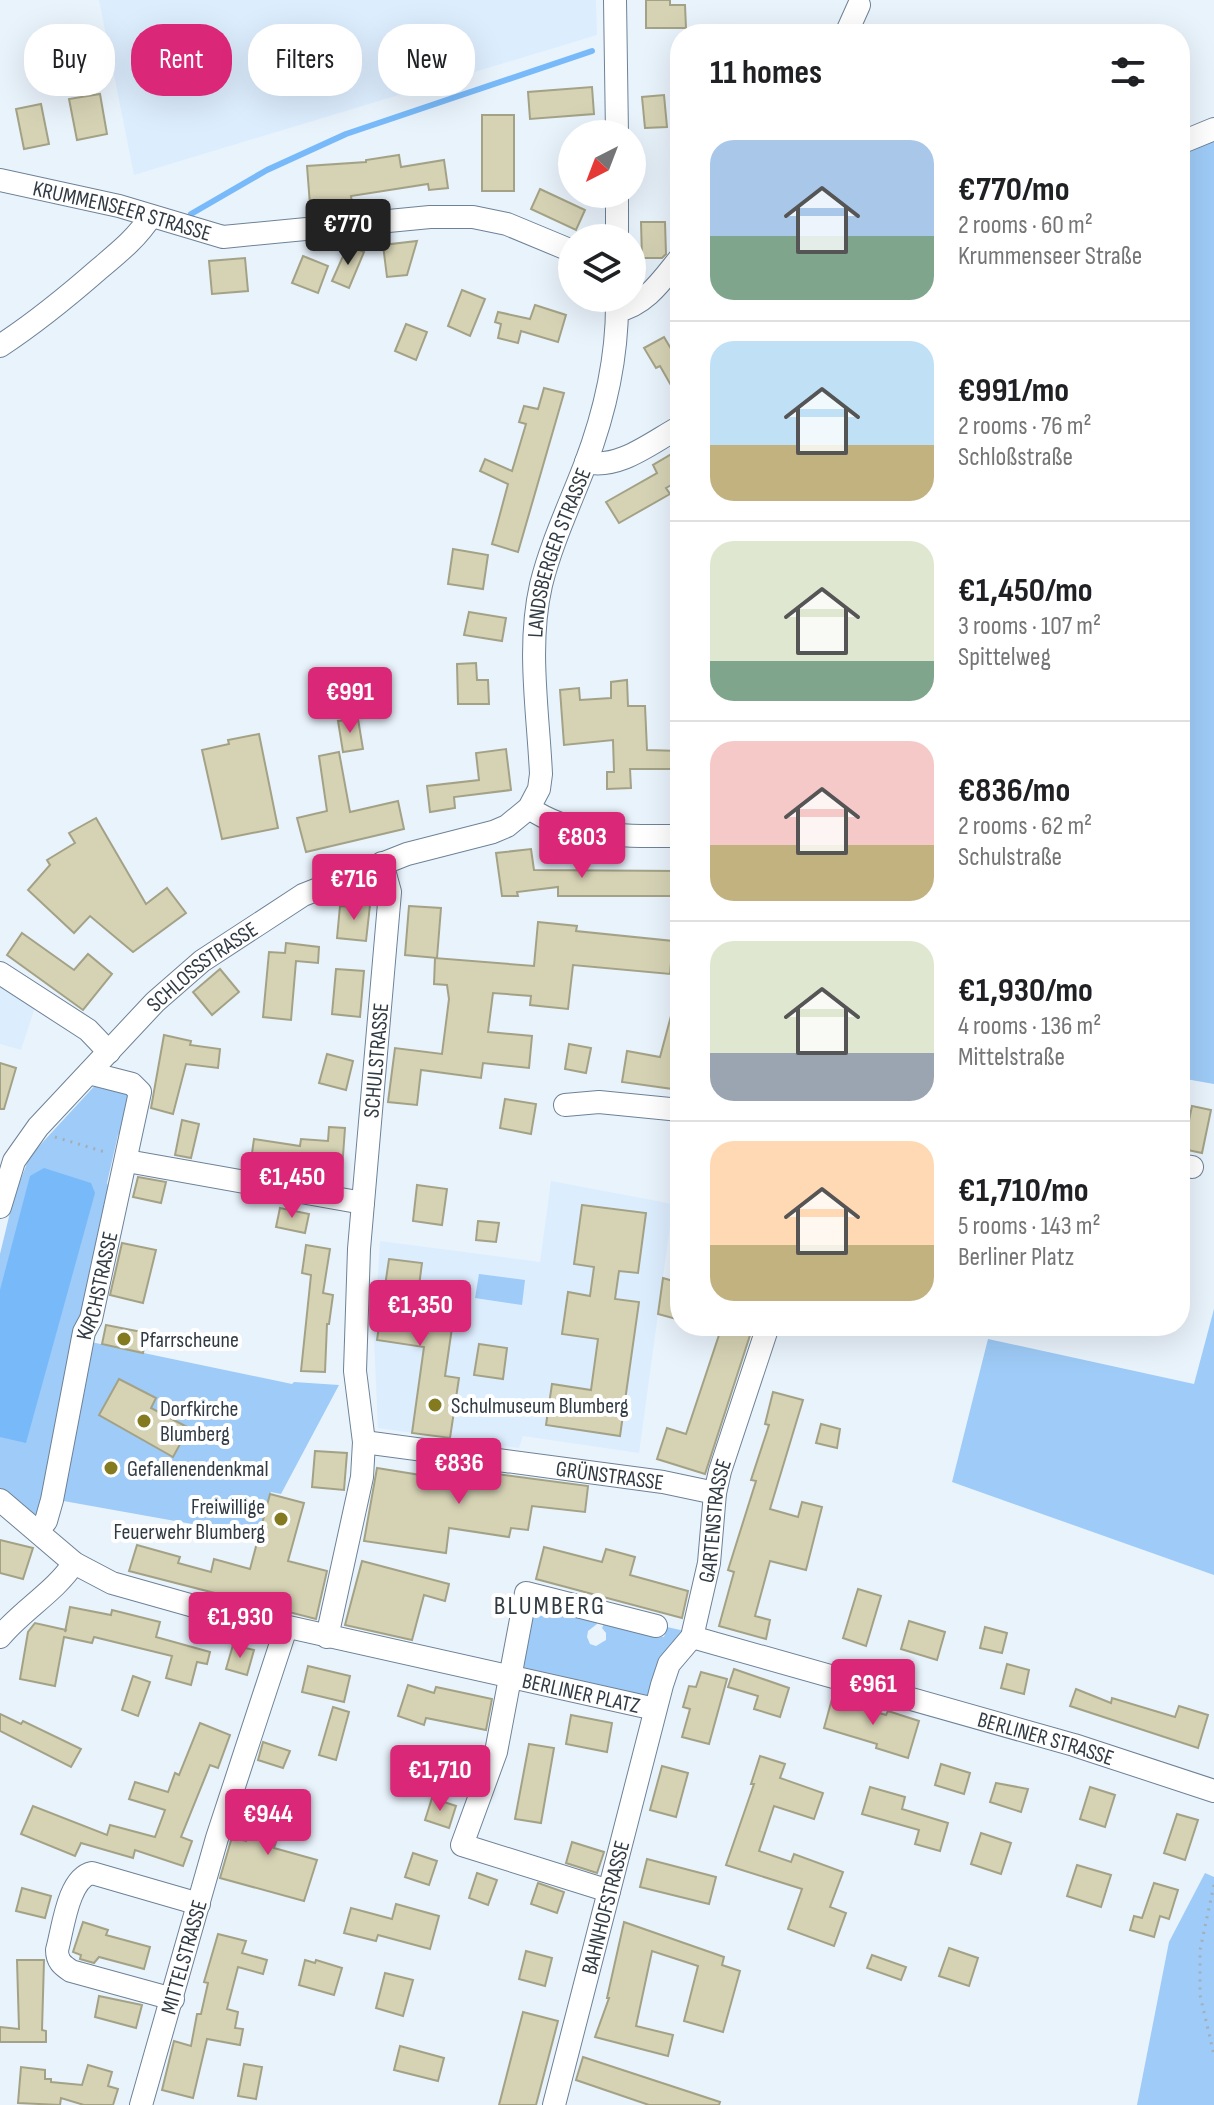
<!DOCTYPE html>
<html lang="en">
<head>
<meta charset="utf-8">
<style>
  body { margin:0; font-family:"Sofia Sans Condensed",sans-serif; background:#f6f6f6; color:#202124; height:100vh; display:flex; flex-direction:column; font-size:30px; white-space:nowrap }
  * { box-sizing:border-box; margin:0 }
  p { font-size:26px; color:#757577 }
  .icon { flex:none; width:44px; height:44px; fill:none; stroke:currentColor; stroke-width:2; stroke-linecap:round; stroke-linejoin:round }
  .map { position:relative; flex:1; overflow:hidden }
  .drawer { position:absolute; left:670px; top:24px; width:520px; height:1312px; display:flex; flex-direction:column; background:#fff; border-radius:32px; box-shadow:0 8px 32px #0002 }
  .drawer>* { flex:none }
  .hud { position:absolute; left:24px; top:24px; width:526px; height:72px; display:flex; gap:16px }
  .needle { width:52px; rotate:222deg }
  .controls { position:absolute; left:558px; top:120px; display:grid; gap:16px }
  .controls a { display:grid; place-items:center; width:88px; height:88px; border-radius:50%; background:#fff; box-shadow:0 8px 32px #0002; font-size:40px }
  .price { position:absolute; translate:-50% -68px; padding:0 18px; border-radius:8px; background:#db2777; color:#fff; font-size:26px; line-height:52px; filter:drop-shadow(0 2px 4px #0008) }
  .price::after { content:''; position:absolute; left:50%; top:48px; width:24px; height:18px; margin-left:-12px; background:inherit; clip-path:polygon(0 0,100% 0,50% 100%) }
  .price.selected { background:#222; color:#fff }
  ul { padding:0; list-style:none }
  li { display:flex; align-items:center; gap:24px; height:200px; padding:0 40px }
  li+li { border-top:2px solid #e0e0e0 }
  li span { display:grid; place-items:center; flex:none; width:224px; height:160px; border-radius:24px; color:#555 }
  li>.icon { margin-inline-start:auto }
  span .icon { width:96px; height:96px; fill:#fffc; stroke-width:1 }
  li b { font-size:34px }
  h2 { display:flex; justify-content:space-between; align-items:center; height:96px; padding:0 40px; font-size:34px }
  .pill { padding:0 28px; border-radius:32px; background:#fff; box-shadow:0 8px 32px #0002; font-size:28px; line-height:72px }
  .pill.selected { background:#db2777; color:#fff }
  .map>svg:first-child { display:block }
</style>
</head>
<body>
<div class="map">
<svg width="1214" height="2105" viewBox="0 0 1214 2105">
  <rect width="100%" height="100%" fill="#e9f3fc"/>
  <g fill="#dcedfe">
    <path d="M99 0H596L597 35 134 175Z"/>
    <path d="M0 987 25 997 23 1003 35 1007 21 1050 0 1044Z"/>
    <path d="M551 1181 673 1204 639 1453 523 1436 519 1448 378 1428 374 1340 380 1241 540 1262Z"/>
  </g>
  <g fill="#9ecbf7">
    <path d="M1214 137V1084L1180 1078V151Z"/>
    <path d="M100 1080 128 1086 127 1128 118 1135 107 1183 111 1193 40 1521 0 1490V1254L14 1196 30 1156Z"/>
    <path d="M479 1274 525 1280 522 1305 475 1298Z"/>
    <path d="M1214 1309V1575L952 1482 988 1339 1194 1384Z"/>
    <path d="M91 1342 292 1384 294 1382 339 1385 281 1494 271 1492 259 1536 58 1500Z"/>
    <path d="M532 1604 596 1620 597 1624 588 1631 587 1637 590 1644 596 1646 606 1640V1633L602 1628 605 1622 664 1637 667 1627 685 1631 647 1696 524 1672 520 1664Z"/>
    <path d="M1205 1873 1214 1877V2105H1137L1169 1942Z"/>
  </g>
  <path fill="#78baf9" d="M44 1168 91 1183 95 1193 26 1443 0 1437V1290L30 1176Z"/>
  <g fill="none" stroke-linecap="round" stroke-linejoin="round">
    <path stroke="#78baf9" stroke-width="6" d="M191 214 267 170 346 134 592 51"/>
  </g>
  <g fill="#d6d3b5" stroke="#a4a286" stroke-width="2">
    <path d="M646 0H670V5H685L686 28H646Z"/>
    <path d="M592 87 594 114 530 119 528 92Z"/>
    <path d="M100 94 107 134 77 140 69 99Z"/>
    <path d="M664 95 667 127 645 128 642 97Z"/>
    <path d="M41 104 49 144 24 149 16 109Z"/>
    <rect x="482" y="115" width="32" height="76"/>
    <path d="M399 155 401 167 444 160 448 188 429 190 428 184 351 196 352 202 310 205 307 166 366 162V160Z"/>
    <path d="M540 189 585 210 576 230 531 209Z"/>
    <path d="M641 222H665L666 254 662 258H642Z"/>
    <path d="M417 241 407 275 387 277 383 245Z"/>
    <path d="M348 245 364 252 349 288 332 281Z"/>
    <path d="M303 256 328 266 318 293 292 283Z"/>
    <path d="M245 258 248 291 212 294 209 261Z"/>
    <path d="M462 290 485 299 470 336 448 326Z"/>
    <path d="M535 305 566 315 558 342 521 331 518 343 498 338 501 324 495 322 498 312 530 319Z"/>
    <path d="M406 324 427 332 416 360 395 351Z"/>
    <path d="M664 337 680 364V401L660 366 656 368 644 348Z"/>
    <path d="M544 388 564 393 518 552 492 544 508 484 480 471 485 459 512 471 526 424 519 422 524 406 538 409Z"/>
    <path d="M680 449V480L666 488 670 494 619 523 606 502 657 473 653 465Z"/>
    <path d="M453 549 488 555 483 589 448 584Z"/>
    <path d="M469 612 506 618 502 641 464 635Z"/>
    <path d="M476 663 477 680H488L489 704H458L457 664Z"/>
    <path d="M627 680 628 706H645L647 750 680 751V769H630L631 788 607 789V772H614L613 740 564 745 560 690 579 688 580 700 611 698V682Z"/>
    <path d="M358 719 363 749 343 752 338 721Z"/>
    <path d="M259 734 278 828 222 839 202 750 229 744 228 740Z"/>
    <path d="M506 749 511 790 454 797 455 808 430 812 427 786 479 780 476 753Z"/>
    <path d="M339 752 350 812 398 801 404 829 306 852 297 818 327 811 319 756Z"/>
    <path d="M96 818 146 904 167 888 186 913 133 952 90 916 74 933 28 890 50 865 47 860 75 843 69 833Z"/>
    <path d="M531 849 534 870 680 871V896H558V887L517 892 518 896H502L496 853Z"/>
    <path d="M354 903 370 905 366 941 337 938 340 906 354 907Z"/>
    <path d="M409 906 441 908 437 958 405 955Z"/>
    <path d="M538 922 577 926 576 931 673 941 670 974 573 965 568 1009 530 1005 531 996 493 993 488 1032 532 1036 529 1068 483 1063 481 1078 421 1070 417 1105 388 1102 395 1048 442 1054 449 999 447 985 434 984 435 958 534 966Z"/>
    <path d="M22 933 74 970 88 954 112 974 83 1010 7 955Z"/>
    <path d="M286 943 319 947 318 963 296 961 291 1020 263 1017 269 952 285 953Z"/>
    <path d="M220 969 239 992 212 1015 193 992Z"/>
    <path d="M336 969 364 971 360 1017 332 1014Z"/>
    <path d="M675 1001H680V1090L622 1082 627 1051 660 1057Z"/>
    <path d="M164 1035 191 1041 190 1045 220 1049 218 1068 186 1064 173 1114 151 1108Z"/>
    <path d="M569 1044 591 1048 586 1073 565 1069Z"/>
    <path d="M327 1054 353 1061 346 1090 319 1083Z"/>
    <path d="M0 1063 16 1068 4 1109H0Z"/>
    <path d="M505 1099 536 1104 531 1134 500 1128Z"/>
    <path d="M1192 1106 1211 1110 1202 1153 1183 1149Z"/>
    <path d="M182 1120 199 1124 191 1158 175 1155Z"/>
    <path d="M329 1127 345 1128 342 1170 251 1160 254 1139 300 1146 301 1139 328 1141Z"/>
    <path d="M138 1177 166 1182 161 1203 133 1197Z"/>
    <path d="M417 1185 447 1189 442 1225 413 1221Z"/>
    <path d="M582 1205 646 1213 638 1273 619 1271 615 1299 639 1302 620 1436 546 1425 552 1384 591 1390 598 1339 562 1334 568 1292 590 1296 594 1267 574 1264Z"/>
    <path d="M280 1208 309 1214 305 1233 276 1227Z"/>
    <path d="M478 1221 499 1223 496 1242 476 1240Z"/>
    <path d="M122 1243 156 1250 143 1303 110 1295Z"/>
    <path d="M306 1245 330 1249 323 1293 333 1295 329 1324H327L325 1372 301 1371 311 1275 302 1273Z"/>
    <path d="M389 1259 422 1263 415 1316 453 1321 445 1376 459 1378 450 1438 412 1433 424 1347 377 1340Z"/>
    <path d="M663 1278 680 1283V1320L658 1314Z"/>
    <path d="M106 1325 147 1333 143 1353 102 1344Z"/>
    <path d="M722 1326H753L705 1474 657 1459 667 1428 686 1434Z"/>
    <path d="M479 1344 507 1348 503 1379 474 1375Z"/>
    <path d="M119 1379 156 1398 151 1408 189 1428 173 1457 99 1415Z"/>
    <path d="M773 1392 803 1400 770 1509 798 1517 802 1502 822 1507 806 1570 770 1561 755 1616 770 1620 766 1639 719 1626 734 1572 728 1570 756 1481 751 1480 769 1425 765 1424Z"/>
    <path d="M821 1424 840 1429 837 1448 816 1443Z"/>
    <path d="M315 1451 347 1453 344 1490 312 1487Z"/>
    <path d="M377 1468 464 1482 466 1470 588 1486 585 1512 532 1506 528 1530 511 1528 509 1537 449 1528 446 1553 364 1541Z"/>
    <path d="M270 1494 304 1503 288 1561 327 1571 316 1619 129 1571 137 1545 180 1557 178 1563 211 1572 214 1559 250 1569Z"/>
    <path d="M0 1540 33 1548 23 1579 0 1573Z"/>
    <path d="M544 1547 602 1562 606 1549 635 1557 630 1575 688 1591 682 1618 536 1579Z"/>
    <path d="M362 1561 449 1584 445 1601 424 1595 412 1640 345 1625Z"/>
    <path d="M858 1589 881 1596 866 1646 843 1638Z"/>
    <path d="M70 1607 111 1615 112 1610 160 1622 156 1637 210 1652 207 1664 197 1662 191 1685 166 1678 172 1656 94 1637 92 1643 64 1637 55 1686 20 1679 28 1632 35 1623 66 1630 65 1632Z"/>
    <path d="M909 1621 945 1632 937 1660 901 1649Z"/>
    <path d="M985 1627 1007 1633 1002 1653 980 1648Z"/>
    <path d="M233 1645 254 1650 247 1675 226 1669Z"/>
    <path d="M1007 1664 1029 1670 1024 1694 1001 1688Z"/>
    <path d="M308 1666 350 1676 344 1702 302 1692Z"/>
    <path d="M734 1669 789 1688 780 1717 754 1709 758 1696 728 1687Z"/>
    <path d="M701 1672 727 1679 709 1744 682 1737 690 1709 683 1707 689 1686 696 1687Z"/>
    <path d="M133 1676 150 1682 138 1716 122 1710Z"/>
    <path d="M408 1685 434 1693 436 1687 492 1699 486 1730 426 1718 424 1725 398 1716Z"/>
    <path d="M1076 1689 1111 1703 1112 1698 1175 1717 1179 1706 1208 1715 1198 1748 1070 1706Z"/>
    <path d="M832 1699 886 1715 888 1711 919 1721 908 1758 876 1748 877 1744 824 1728Z"/>
    <path d="M333 1707 349 1712 336 1760 319 1755Z"/>
    <path d="M0 1714 21 1724 23 1721 81 1749 71 1767 0 1731Z"/>
    <path d="M571 1715 612 1723 607 1752 566 1744Z"/>
    <path d="M200 1723 230 1735 218 1768 210 1765 181 1837 192 1841 183 1866 135 1850 133 1858 81 1843 75 1856 21 1834 33 1806 107 1835 110 1825 155 1837 165 1810 129 1799 135 1782 168 1792 175 1773 179 1775Z"/>
    <path d="M263 1742 290 1751 283 1768 258 1760Z"/>
    <path d="M529 1744 554 1748 541 1823 515 1819Z"/>
    <path d="M760 1756 785 1764 780 1778 823 1793 814 1819 774 1806 759 1851 791 1862 794 1854 843 1872 830 1907 846 1913 834 1946 788 1929 802 1889 726 1865 754 1784H751Z"/>
    <path d="M941 1764 970 1773 964 1794 935 1785Z"/>
    <path d="M662 1766 688 1773 676 1817 650 1810Z"/>
    <path d="M996 1783 1028 1789 1021 1812 990 1802Z"/>
    <path d="M870 1787 905 1797 902 1809 948 1823 940 1851 915 1844 919 1830 862 1814Z"/>
    <path d="M1090 1787 1115 1795 1105 1827 1080 1819Z"/>
    <path d="M262 1796 288 1805 274 1848 317 1860 304 1901 220 1878 232 1837 246 1841Z"/>
    <path d="M432 1798 456 1806 449 1828 425 1820Z"/>
    <path d="M1177 1814 1198 1820 1185 1860 1164 1853Z"/>
    <path d="M981 1833 1011 1843 1001 1874 971 1864Z"/>
    <path d="M572 1842 604 1852 597 1873 566 1863Z"/>
    <path d="M413 1853 437 1861 429 1885 405 1877Z"/>
    <path d="M647 1859 716 1877 709 1904 640 1887Z"/>
    <path d="M1077 1865 1111 1875 1101 1907 1067 1896Z"/>
    <path d="M477 1873 497 1880 488 1905 469 1898Z"/>
    <path d="M538 1883 564 1892 557 1913 531 1904Z"/>
    <path d="M1154 1883 1178 1890 1169 1919 1160 1916 1154 1937 1130 1930 1134 1916 1142 1918Z"/>
    <path d="M22 1888 51 1896 45 1918 16 1911Z"/>
    <path d="M396 1904 439 1916 430 1949 378 1935 376 1941 344 1933 351 1908 392 1919Z"/>
    <path d="M83 1922 108 1930 106 1935 150 1947 144 1969 99 1957 94 1963 80 1959 81 1955 73 1952Z"/>
    <path d="M624 1922 724 1957 722 1965 740 1971 723 2032 684 2021 698 1966 652 1951 636 2026 673 2035 668 2056 595 2037 609 1998H607Z"/>
    <path d="M218 1934 246 1941 242 1953 267 1960 263 1974 238 1967 227 2009 238 2012 235 2028 243 2029 240 2045 207 2039 193 2098 162 2090 174 2041 191 2046 197 2014H201L208 1983 204 1982Z"/>
    <path d="M949 1948 978 1958 969 1986 939 1976Z"/>
    <path d="M526 1951 552 1958 545 1986 519 1979Z"/>
    <path d="M872 1955 906 1967 901 1980 867 1968Z"/>
    <path d="M17 1960H44L42 2030 46 2031V2042H0V2027L19 2029Z"/>
    <path d="M305 1960 315 1963 316 1960 342 1968 334 1995 299 1985Z"/>
    <path d="M385 1973 413 1980 403 2016 376 2008Z"/>
    <path d="M99 1996 142 2005 136 2028 95 2017Z"/>
    <path d="M523 2012 558 2021 536 2105H499Z"/>
    <path d="M400 2046 444 2058 438 2081 394 2070Z"/>
    <path d="M583 2057 720 2102 719 2105H649L576 2080Z"/>
    <path d="M244 2064 262 2067 256 2099 238 2096Z"/>
    <path d="M88 2065 112 2072 108 2086 118 2089 113 2105H84L61 2098 60 2105 18 2103 21 2067 45 2070V2079H51V2082L82 2085Z"/>
  </g>
  <g fill="none" stroke-linecap="round" stroke-linejoin="round">
    <defs>
      <g id="minor">
        <path d="M615 0 617 134"/>
        <path d="M846 34 859 5"/>
        <path d="M1180 143 1214 129"/>
        <path id="s1" d="M0 180 119 206 223 237 430 217H473L507 224 572 251"/>
        <path d="M617 238V194"/>
        <path d="M617 311C646 305 662 280 680 258"/>
        <path d="M0 346C35 323 67 297 99 269 118 253 137 238 151 216"/>
        <path d="M586 462C619 470 652 442 680 427"/>
        <path d="M529 808C575 839 627 836 680 836"/>
        <path d="M0 973 88 1030 109 1052"/>
        <path d="M565 1105 599 1102 680 1110"/>
        <path d="M127 1161 363 1203"/>
        <path d="M1180 1165 1192 1167"/>
        <path id="s2" d="M0 1207 14 1161 38 1127 155 1002 202 961 303 895 407 854 493 832 507 826 529 808 539 789 541 774C538 711 527 646 541 585 551 544 570 504 585 465 606 410 618 356 617 298"/>
        <path id="s3" d="M364 1442 663 1482 715 1493"/>
        <path id="s4" d="M0 1500 74 1563 112 1583 190 1605 655 1709"/>
        <path id="s5" d="M38 1531 46 1521 52 1500 84 1332 91 1319 140 1092 132 1084 89 1073"/>
        <path d="M0 1637C22 1610 55 1592 74 1563"/>
        <path id="s6" d="M327 1637 362 1477 364 1442 355 1371 359 1249 390 892 382 863"/>
        <path id="s7" d="M692 1637 1074 1745 1214 1791"/>
        <path d="M609 1891 462 1845 496 1752 526 1593 656 1626"/>
        <path d="M173 1999 71 1971C62 1965 57 1961 57 1950 63 1929 68 1878 92 1873L199 1904"/>
        <path id="s8" d="M141 2105 217 1838 286 1628"/>
        <path id="s9" d="M554 2105 662 1685 669 1664 692 1637 709 1563 715 1493 720 1471 768 1326"/>
      </g>
    </defs>
    <use href="#minor" stroke="#6d8297" stroke-width="24"/>
    <g stroke="#a4aeb7" stroke-width="3" stroke-dasharray="2 6" stroke-linecap="butt">
      <path d="M55 1137 105 1152"/>
      <path d="M1214 1885 1200 1950V1995L1214 2055"/>
    </g>
    <use href="#minor" stroke="#fff" stroke-width="22"/>
  </g>
  <g fill="#847b21" stroke="#fff" stroke-width="3">
    <circle cx="124" cy="1339" r="8"/>
    <circle cx="435" cy="1405" r="8"/>
    <circle cx="144" cy="1421" r="8"/>
    <circle cx="111" cy="1468" r="8"/>
    <circle cx="281" cy="1519" r="8"/>
  </g>
  <g text-anchor="middle" stroke-width="8" stroke-linejoin="round" paint-order="stroke">
    <g font-size="22" fill="#313b44" stroke="#fff">
      <text dy="8" stroke="none"><textPath href="#s1" startOffset="126">KRUMMENSEER STRASSE</textPath></text>
      <text dy="8" stroke="none"><textPath href="#s2" startOffset="950">LANDSBERGER STRASSE</textPath></text>
      <text dy="8" stroke="none"><textPath href="#s2" startOffset="320">SCHLOSSSTRASSE</textPath></text>
      <text dy="8" stroke="none"><textPath href="#s6" startOffset="582">SCHULSTRASSE</textPath></text>
      <text dy="8" stroke="none"><textPath href="#s5" startOffset="254">KIRCHSTRASSE</textPath></text>
      <text dy="8" stroke="none"><textPath href="#s3" startOffset="248">GRÜNSTRASSE</textPath></text>
      <text dy="8" stroke="none"><textPath href="#s9" startOffset="610">GARTENSTRASSE</textPath></text>
      <text dy="8" stroke="none"><textPath href="#s4" startOffset="622">BERLINER PLATZ</textPath></text>
      <text dy="8" stroke="none"><textPath href="#s7" startOffset="368">BERLINER STRASSE</textPath></text>
      <text dy="8" stroke="none"><textPath href="#s9" startOffset="204">BAHNHOFSTRASSE</textPath></text>
      <text dy="8" stroke="none"><textPath href="#s8" startOffset="154">MITTELSTRASSE</textPath></text>
    </g>
    <g font-size="22" fill="#313b44" stroke="#fff" text-anchor="start">
      <text x="140" y="1347">Pfarrscheune</text>
      <text x="451" y="1413">Schulmuseum Blumberg</text>
      <text x="160" y="1416">Dorfkirche<tspan x="160" dy="25">Blumberg</tspan></text>
      <text x="127" y="1476">Gefallenendenkmal</text>
      <text x="265" y="1514" text-anchor="end">Freiwillige<tspan x="265" dy="25">Feuerwehr Blumberg</tspan></text>
    </g>
    <g font-size="26" letter-spacing="2" fill="#313b44" stroke="#fff">
      <text x="550" y="1614">BLUMBERG</text>
    </g>
  </g>
</svg>
<div class="controls">
<a><svg class="needle" viewBox="-14 -14 28 28"><path d="M0-13l5 13h-10z" fill="#e53935"/><path d="M0 13l5-13h-10z" fill="#757577"/></svg></a>
<a><svg class="icon" aria-label="layers" viewBox="0 0 24 24"><path d="M12 4l9 5-9 5-9-5zM3 14l9 5 9-5"/></svg></a>
</div>
<b class="price selected" style="left:348px;top:267px">€770</b>
<b class="price" style="left:350px;top:735px">€991</b>
<b class="price" style="left:582px;top:880px">€803</b>
<b class="price" style="left:354px;top:922px">€716</b>
<b class="price" style="left:292px;top:1220px">€1,450</b>
<b class="price" style="left:420px;top:1348px">€1,350</b>
<b class="price" style="left:459px;top:1506px">€836</b>
<b class="price" style="left:240px;top:1660px">€1,930</b>
<b class="price" style="left:873px;top:1727px">€961</b>
<b class="price" style="left:440px;top:1813px">€1,710</b>
<b class="price" style="left:268px;top:1857px">€944</b>
<div class="hud">
<a class="pill">Buy</a>
<a class="pill selected">Rent</a>
<a class="pill">Filters</a>
<a class="pill">New</a>
</div>
<section class="drawer">
<h2>11 homes<svg class="icon" aria-label="filters" viewBox="0 0 24 24"><path d="M4 7h16M4 17h16"/><circle cx="9" cy="7" r="2"/><circle cx="15" cy="17" r="2"/></svg></h2>
<ul>
<li><span style="background:linear-gradient(#a9c7e8 60%,#7fa58c 0)"><svg class="icon" aria-label="home" viewBox="0 0 24 24"><path d="M3 11l9-7 9 7M6 9v11h12V9"/></svg></span><div><b>€770/mo</b><p>2 rooms · 60 m²</p><p>Krummenseer Straße</p></div></li>
<li><span style="background:linear-gradient(#bfe0f5 65%,#c2b280 0)"><svg class="icon" aria-label="home" viewBox="0 0 24 24"><path d="M3 11l9-7 9 7M6 9v11h12V9"/></svg></span><div><b>€991/mo</b><p>2 rooms · 76 m²</p><p>Schloßstraße</p></div></li>
<li><span style="background:linear-gradient(#dfe7d0 75%,#7fa58c 0)"><svg class="icon" aria-label="home" viewBox="0 0 24 24"><path d="M3 11l9-7 9 7M6 9v11h12V9"/></svg></span><div><b>€1,450/mo</b><p>3 rooms · 107 m²</p><p>Spittelweg</p></div></li>
<li><span style="background:linear-gradient(#f6c9c9 65%,#c2b280 0)"><svg class="icon" aria-label="home" viewBox="0 0 24 24"><path d="M3 11l9-7 9 7M6 9v11h12V9"/></svg></span><div><b>€836/mo</b><p>2 rooms · 62 m²</p><p>Schulstraße</p></div></li>
<li><span style="background:linear-gradient(#dfe7d0 70%,#9aa5b1 0)"><svg class="icon" aria-label="home" viewBox="0 0 24 24"><path d="M3 11l9-7 9 7M6 9v11h12V9"/></svg></span><div><b>€1,930/mo</b><p>4 rooms · 136 m²</p><p>Mittelstraße</p></div></li>
<li><span style="background:linear-gradient(#ffd9b3 65%,#c2b280 0)"><svg class="icon" aria-label="home" viewBox="0 0 24 24"><path d="M3 11l9-7 9 7M6 9v11h12V9"/></svg></span><div><b>€1,710/mo</b><p>5 rooms · 143 m²</p><p>Berliner Platz</p></div></li>
</ul>
</section>
</div>
</body>
</html>
